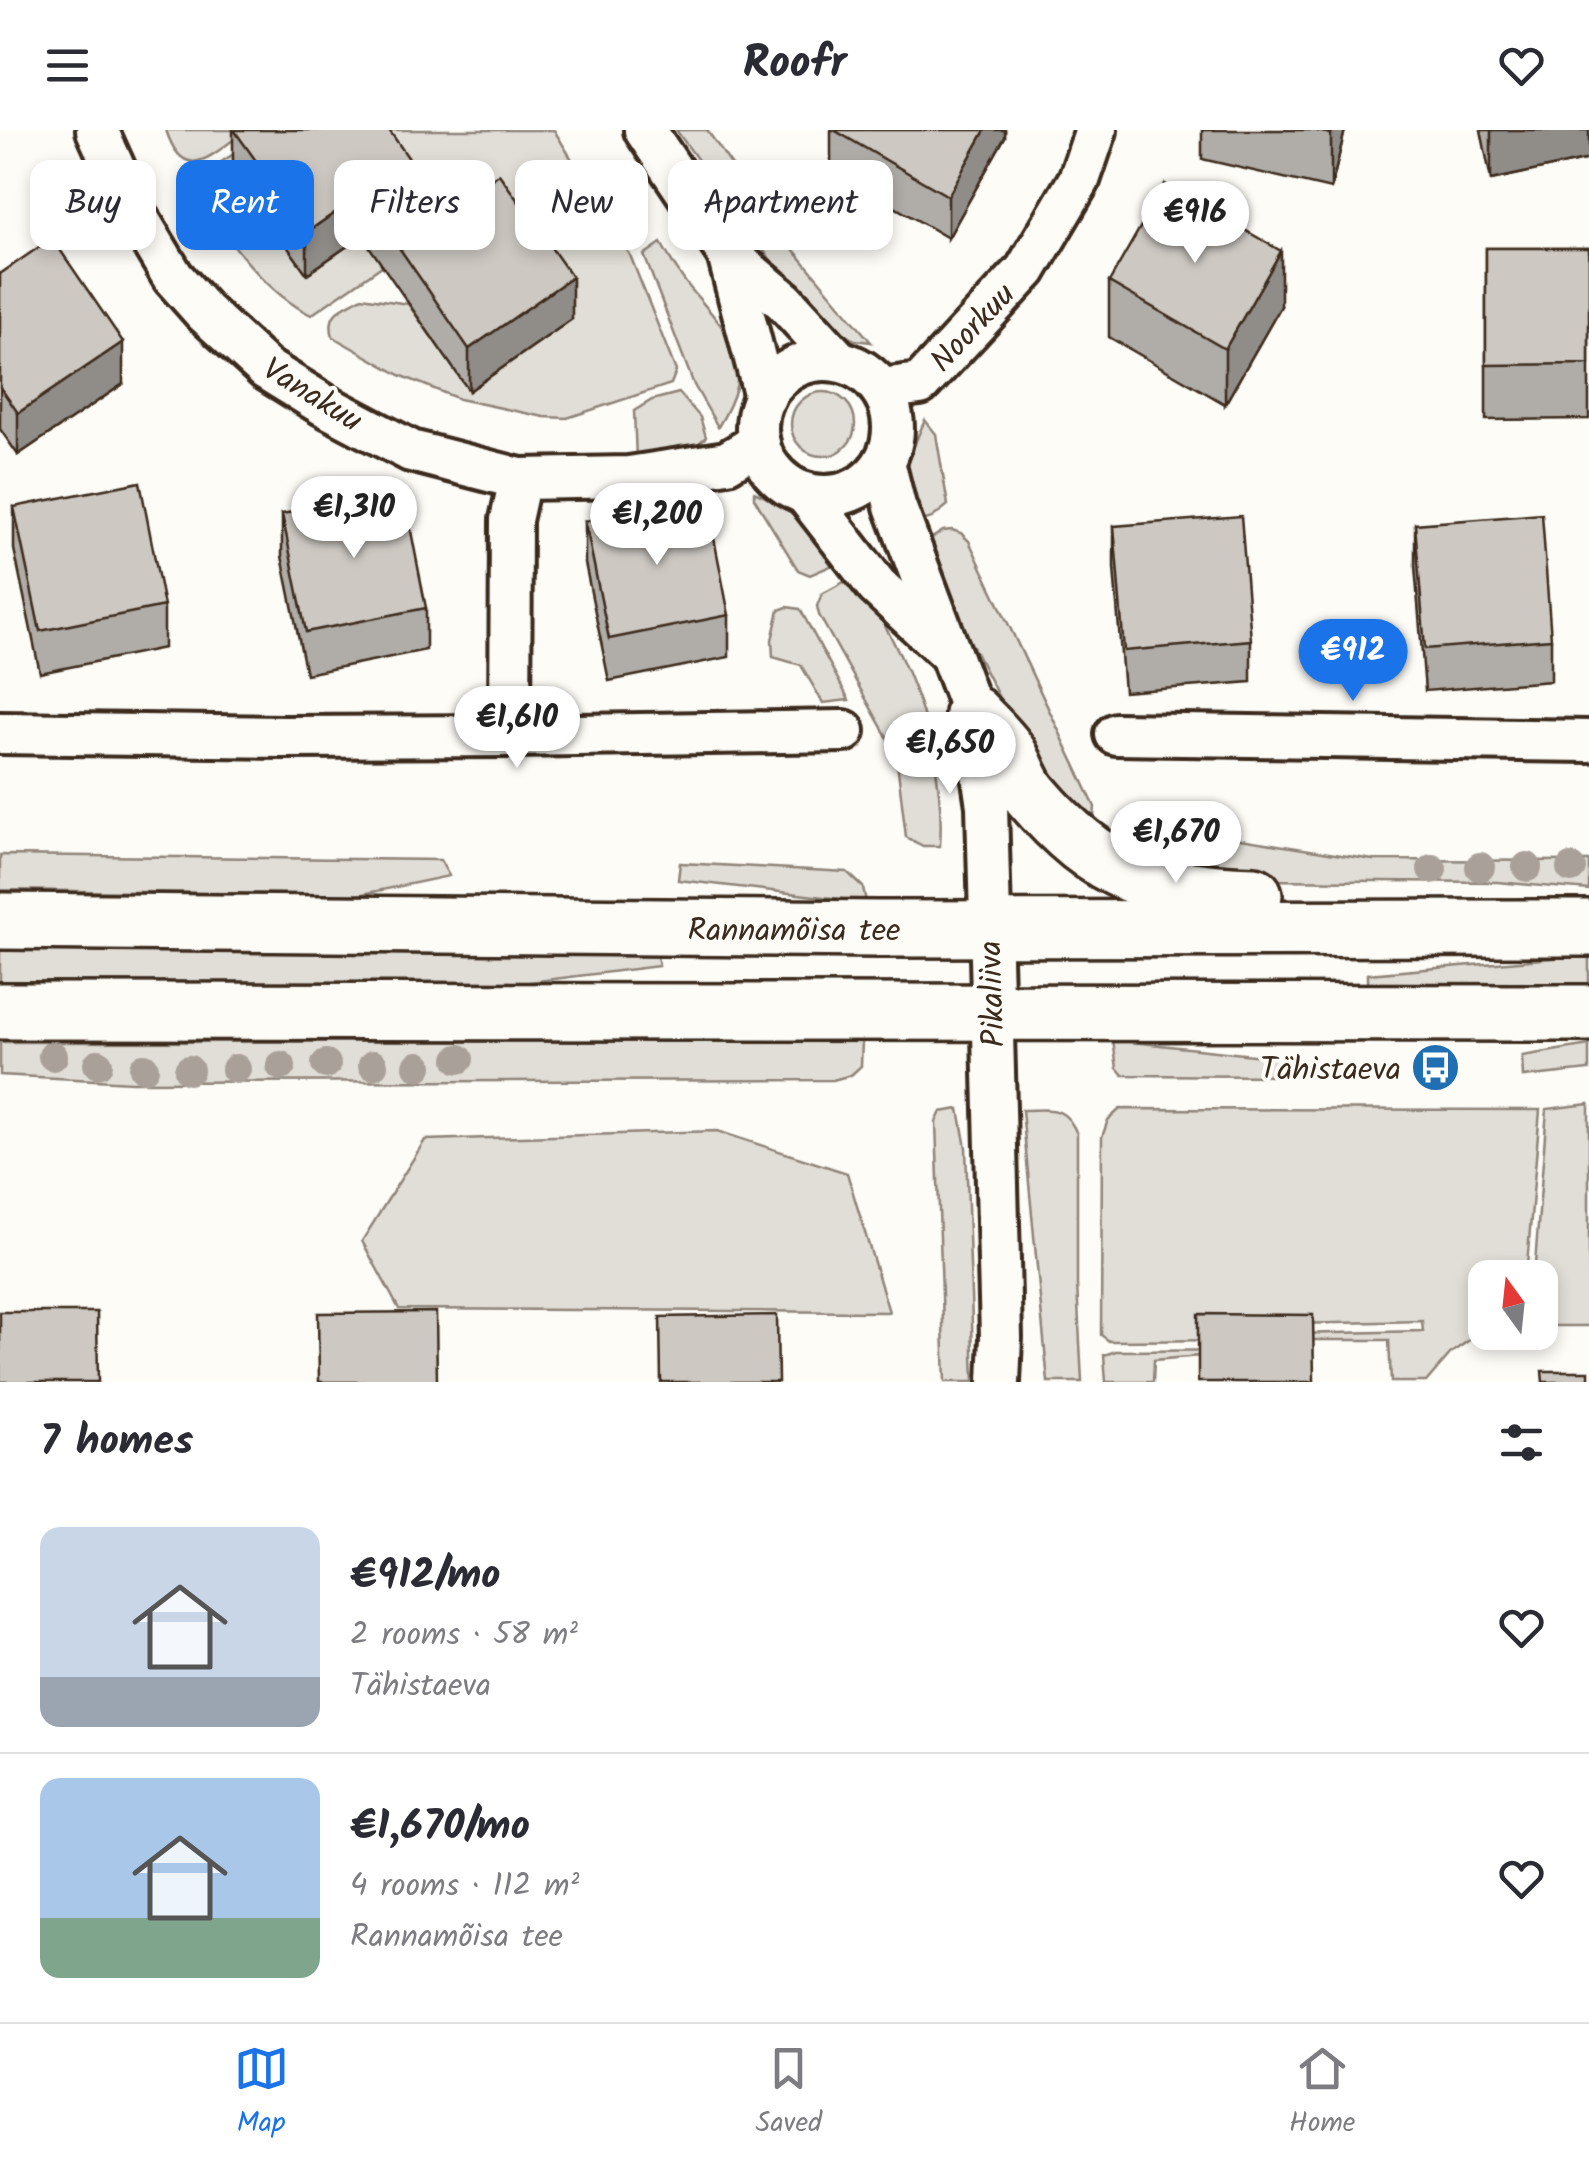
<!DOCTYPE html>
<html lang="en">
<head>
<meta charset="utf-8">
<style>
  body { margin:0; font-family:Kalam,sans-serif; background:#f7f7f7; color:#2b2b33; height:100vh; display:flex; flex-direction:column; font-size:38px; white-space:nowrap }
  * { box-sizing:border-box; margin:0 }
  p { font-size:32px; color:#7c7c81 }
  .icon { flex:none; width:55px; height:55px; fill:none; stroke:currentColor; stroke-width:2; stroke-linecap:round; stroke-linejoin:round }
  .map { position:relative; height:1252px; overflow:hidden }
  .side { display:flex; flex-direction:column; background:#fff; flex:1 }
  .side>* { flex:none }
  .top-card { position:absolute; left:30px; top:30px; width:1000px; height:90px; display:flex; gap:20px }
  .needle { width:65px; rotate:345deg }
  .buttons { position:absolute; left:1468px; top:1130px; display:grid; gap:20px }
  .buttons a { display:grid; place-items:center; width:90px; height:90px; border-radius:20px; background:#fff; box-shadow:0 5px 15px #0003; font-size:50px }
  .price { position:absolute; translate:-50% -85px; padding:0 22px; border-radius:35px; background:#fff; color:#222; font-size:32px; line-height:65px; filter:drop-shadow(0 2px 5px #0008) }
  .price::after { content:''; position:absolute; left:50%; top:60px; width:30px; height:22px; margin-left:-15px; background:inherit; clip-path:polygon(0 0,100% 0,50% 100%) }
  .price.selected { background:#1a73e8; color:#fff }
  ul { padding:0; list-style:none }
  li { display:flex; align-items:center; gap:30px; height:250px; padding:0 40px }
  li+li { border-top:2px solid #e1e1e2 }
  li span { display:grid; place-items:center; flex:none; width:280px; height:200px; border-radius:20px; color:#555 }
  li>.icon { margin-inline-start:auto }
  span .icon { width:120px; height:120px; fill:#fffc; stroke-width:1 }
  li b { font-size:42px }
  h2 { display:flex; justify-content:space-between; align-items:center; height:120px; padding:0 40px; font-size:42px }
  .pill { padding:0 35px; border-radius:20px; background:#fff; box-shadow:0 5px 15px #0003; font-size:35px; line-height:90px }
  .pill.selected { background:#1a73e8; color:#fff }
  header { display:flex; justify-content:space-between; align-items:center; height:130px; padding:0 40px; background:#fff; font-size:45px; font-weight:700 }
  .tab-bar { display:flex; justify-content:space-around; align-items:center; height:140px; border-top:2px solid #e1e1e2; background:#fff; font-size:28px; color:#7c7c81 }
  .tab-bar a { display:grid; justify-items:center; gap:5px }
  .tab-bar .selected { color:#1a73e8 }
  .map>svg:first-child { display:block }
</style>
</head>
<body>
<header><svg class="icon" aria-label="menu" viewBox="0 0 24 24"><path d="M4 6h16M4 12h16M4 18h16"/></svg>Roofr<svg class="icon" aria-label="heart" viewBox="0 0 24 24"><path d="M12 20l-8-8c-3-5 5-10 8-4 3-6 11-1 8 4z"/></svg></header>
<div class="map">
<svg width="1589" height="1252" viewBox="0 0 1589 1252">
  <rect width="100%" height="100%" fill="#fdfcf7"/>
  <filter id="ink" filterUnits="userSpaceOnUse"><feTurbulence type="fractalNoise" baseFrequency=".01" numOctaves="2"/><feDisplacementMap in="SourceGraphic" scale="20" xChannelSelector="R" yChannelSelector="G"/><feConvolveMatrix kernelMatrix="1 2 1 2 8 2 1 2 1" color-interpolation-filters="sRGB"/></filter>
  <g filter="url(#ink)">
    <g fill="#e1ded7" stroke="#8e847a" stroke-width="2.5">
      <path d="M166 0H247C213 23 185 58 166 0Z"/>
      <path d="M270 0 237 44 200 69 199 54 203 44Z"/>
      <path d="M360 0H554L630 125 676 241 671 254 567 288 544 287 459 269 400 245 333 207C326 181 342 179 362 167L408 174 469 260 437 98 311 185C267 163 232 116 206 75L241 52 307 144Z"/>
      <path d="M676 0H707L773 95 871 212 855 210 835 200 794 162Z"/>
      <path d="M661 113C669 127 677 141 686 153 729 206 761 226 718 297L694 255 644 125Z"/>
      <circle cx="823" cy="294" r="32"/>
      <path d="M679 263 700 287 706 307 691 320 636 329 634 281 652 270Z"/>
      <path d="M925 290 936 304 948 375 932 388 911 395C905 343 903 338 925 290Z"/>
      <path d="M754 362C793 377 814 402 840 432L810 445 798 440 754 368Z"/>
      <path d="M952 400 961 403 969 411 1095 677 1094 687 1084 697 1040 648 921 415 943 401Z"/>
      <path d="M853 447C909 522 946 622 940 716H923L906 707 896 623 819 485 817 476 822 464Z"/>
      <path d="M787 477 800 479 849 570 823 573 801 535 773 527 772 510 779 480Z"/>
      <path d="M1125 700 1215 705 1373 730 1589 731V760L1497 752 1246 750 1110 711Z"/>
      <path d="M0 725 440 730 449 746 358 765 0 760Z"/>
      <path d="M680 733 847 742 863 757 866 772 678 750Z"/>
      <path d="M0 816 656 821 659 836 489 857H0Z"/>
      <path d="M1589 825V857L1368 856V844Z"/>
      <path d="M1113 910 1291 929 1287 946 1123 945 1117 938Z"/>
      <path d="M862 911 861 936 851 945 833 950 132 952 0 945V912Z"/>
      <path d="M1589 915V940L1523 947 1522 926Z"/>
      <path d="M1589 974V1196H1540V1148L1534 1147 1547 979Z"/>
      <path d="M959 979 966 1018 974 1252H945L936 992 941 982Z"/>
      <path d="M1120 979 1540 980 1526 1147 1485 1148V1199L1451 1223 1426 1252H1391L1389 1210H1294V1204L1423 1201 1422 1191 1294 1194 1237 1210 1109 1211 1101 1205 1102 1007 1108 990Z"/>
      <path d="M1022 980C1050 980 1065 974 1077 1004V1154L1082 1252H1048Z"/>
      <path d="M717 1001 847 1043 889 1182 399 1179 362 1111 425 1010Z"/>
      <path d="M1270 1220 1154 1230 1153 1252H1106L1104 1225 1116 1221Z"/>
    </g>
    <g fill="none" stroke-linecap="round" stroke-linejoin="round">
      <defs>
        <g id="street">
          <path d="M97 0 133 80 173 147 204 182 266 239 324 275 411 321 520 349 629 347 727 332 759 313"/>
          <path d="M645 0 728 124 784 171 839 231"/>
          <path d="M728 124 765 267"/>
          <circle cx="825" cy="298" r="68"/>
          <path d="M881 259 920 254 1026 140 1079 50 1096 0"/>
          <path d="M884 332 895 376 973 584 987 676 1001 1207 999 1252"/>
          <path d="M520 349 511 390 510 606 844 601"/>
          <path d="M805 363 877 456 946 520"/>
          <path d="M0 603 283 607 510 606"/>
          <path d="M1116 604 1589 611"/>
        </g>
        <g id="secondary">
          <path d="M973 584C985 597 1000 610 1009 624 1017 637 1021 653 1031 665 1100 746 1151 761 1254 765"/>
          <path d="M0 791 878 799 1589 798"/>
          <path d="M0 881 1589 883"/>
        </g>
      </defs>
      <use href="#street" stroke="#3b2a1e" stroke-width="48"/>
      <use href="#secondary" stroke="#3b2a1e" stroke-width="62"/>
      <use href="#street" stroke="#fdfcf7" stroke-width="40"/>
      <use href="#secondary" stroke="#fdfcf7" stroke-width="55"/>
    </g>
    <g fill="#a9a199">
      <circle cx="1480" cy="737" r="15"/>
      <circle cx="1527" cy="737" r="15"/>
      <circle cx="1571" cy="738" r="15"/>
      <circle cx="1432" cy="739" r="15"/>
      <circle cx="53" cy="926" r="15"/>
      <circle cx="459" cy="929" r="15"/>
      <circle cx="98" cy="934" r="15"/>
      <circle cx="326" cy="934" r="15"/>
      <circle cx="373" cy="935" r="15"/>
      <circle cx="281" cy="936" r="15"/>
      <circle cx="418" cy="936" r="15"/>
      <circle cx="144" cy="938" r="15"/>
      <circle cx="236" cy="939" r="15"/>
      <circle cx="189" cy="940" r="15"/>
    </g>
    <g fill="#b0aca7" stroke="#3b2a1e" stroke-width="2.5">
      <path d="M233 0 446 82 572 189 469 261 362 106 307 144 233 41Z"/>
      <path d="M831 0H1005V7L948 108 831 40Z"/>
      <path d="M1202 0H1345L1331 59 1202 29Z"/>
      <path d="M1481 0H1589V29L1491 50Z"/>
      <path d="M1486 118H1589V289L1486 290Z"/>
      <path d="M0 144 123 254 18 325 0 299Z"/>
      <path d="M1109 152 1281 176 1225 274 1109 207Z"/>
      <path d="M14 377 164 476V518L40 543 14 419Z"/>
      <path d="M282 384 426 478V520L306 544 282 426Z"/>
      <path d="M585 391 729 485V527L609 551 585 433Z"/>
      <path d="M1415 394 1551 509V551L1425 561 1415 436Z"/>
      <path d="M1114 396 1251 510V552L1124 562 1114 438Z"/>
    </g>
    <g fill="#908c88" stroke="#3b2a1e" stroke-width="2.5">
      <path d="M985 0H1005V7L948 108V66Z"/>
      <path d="M1332 0H1345L1331 59V4Z"/>
      <path d="M1491 0H1589V29L1491 50Z"/>
      <path d="M362 64V106L307 144V102Z"/>
      <path d="M1281 121V176L1225 274V219Z"/>
      <path d="M572 147V189L469 261V219Z"/>
      <path d="M123 212V254L18 325V283Z"/>
    </g>
    <g fill="#cdc8c2" stroke="#3b2a1e" stroke-width="2.5">
      <path d="M234 0H389L446 82 499 44 572 147 469 219 362 64 307 102Z"/>
      <path d="M834 0H985L948 66Z"/>
      <path d="M1313 0H1332L1331 4Z"/>
      <path d="M1165 54 1281 121 1225 219 1109 152Z"/>
      <path d="M52 108 123 212 18 283 0 257V144Z"/>
      <path d="M1486 118H1589V234L1486 235Z"/>
      <path d="M140 352 164 476 40 501 14 377Z"/>
      <path d="M403 360 426 478 306 502 282 384Z"/>
      <path d="M706 367 729 485 609 509 585 391Z"/>
      <path d="M1542 384 1551 509 1425 519 1415 394Z"/>
      <path d="M1241 386 1251 510 1124 521 1114 396Z"/>
      <path d="M0 1182H97L98 1252H0Z"/>
      <path d="M436 1182 437 1252H319L318 1183Z"/>
      <path d="M1198 1184 1313 1185 1314 1252H1198Z"/>
      <path d="M777 1185 778 1252H661L660 1187Z"/>
      <path d="M1542 1241H1589V1252H1543Z"/>
    </g>
  </g>
  <defs>
    <symbol id="bus-disc" viewBox="-11 -11 22 22"><circle r="9.5" fill="#1f6fb2" stroke="#fdfcf7"/><path d="M-5-6H5V4H4V6H2V4H-2V6H-4V4H-5ZM-3.5-4V0h7V-4ZM-3.5 1.2v1.5H-2V1.2ZM2 1.2v1.5H3.5V1.2Z" fill="#fff"/></symbol>
  </defs>
  <g fill-rule="evenodd">
    <use href="#bus-disc" x="1408" y="910" width="55" height="55"/>
  </g>
  <g text-anchor="middle" stroke-width="8" stroke-linejoin="round" paint-order="stroke">
    <g font-size="32" fill="#3b2a1e" stroke="#fdfcf7">
      <text transform="translate(972 197) rotate(-47)" y="11">Noorkuu</text>
      <text transform="translate(313 264) rotate(32)" y="11">Vanakuu</text>
      <text x="794" y="810">Rannamõisa tee</text>
      <text transform="translate(991 864) rotate(-92)" y="11">Pikaliiva</text>
    </g>
    <g font-size="32" fill="#3b2a1e" stroke="#fdfcf7" text-anchor="end">
      <text x="1401" y="949">Tähistaeva</text>
    </g>
  </g>
</svg>
<div class="buttons">
<a><svg class="needle" viewBox="-14 -14 28 28"><path d="M0-13l5 13h-10z" fill="#e53935"/><path d="M0 13l5-13h-10z" fill="#7c7c81"/></svg></a>
</div>
<b class="price" style="left:1195px;top:136px">€916</b>
<b class="price" style="left:354px;top:431px">€1,310</b>
<b class="price" style="left:657px;top:438px">€1,200</b>
<b class="price selected" style="left:1353px;top:574px">€912</b>
<b class="price" style="left:517px;top:641px">€1,610</b>
<b class="price" style="left:950px;top:667px">€1,650</b>
<b class="price" style="left:1176px;top:756px">€1,670</b>
<div class="top-card">
<a class="pill">Buy</a>
<a class="pill selected">Rent</a>
<a class="pill">Filters</a>
<a class="pill">New</a>
<a class="pill">Apartment</a>
</div>
</div>
<section class="side">
<h2>7 homes<svg class="icon" aria-label="filters" viewBox="0 0 24 24"><path d="M4 7h16M4 17h16"/><circle cx="9" cy="7" r="2"/><circle cx="15" cy="17" r="2"/></svg></h2>
<ul>
<li><span style="background:linear-gradient(#c9d6e8 75%,#9aa5b1 0)"><svg class="icon" aria-label="home" viewBox="0 0 24 24"><path d="M3 11l9-7 9 7M6 9v11h12V9"/></svg></span><div><b>€912/mo</b><p>2 rooms · 58 m²</p><p>Tähistaeva</p></div><svg class="icon" aria-label="heart" viewBox="0 0 24 24"><path d="M12 20l-8-8c-3-5 5-10 8-4 3-6 11-1 8 4z"/></svg></li>
<li><span style="background:linear-gradient(#a9c7e8 70%,#7fa58c 0)"><svg class="icon" aria-label="home" viewBox="0 0 24 24"><path d="M3 11l9-7 9 7M6 9v11h12V9"/></svg></span><div><b>€1,670/mo</b><p>4 rooms · 112 m²</p><p>Rannamõisa tee</p></div><svg class="icon" aria-label="heart" viewBox="0 0 24 24"><path d="M12 20l-8-8c-3-5 5-10 8-4 3-6 11-1 8 4z"/></svg></li>
</ul>
</section>
<nav class="tab-bar">
<a class="selected"><svg class="icon" aria-label="map" viewBox="0 0 24 24"><path d="M3 6l6-2 6 2 6-2v14l-6 2-6-2-6 2zM9 4v14M15 6v14"/></svg>Map</a>
<a><svg class="icon" aria-label="saved" viewBox="0 0 24 24"><path d="M7 4h10v16l-5-4-5 4z"/></svg>Saved</a>
<a><svg class="icon" aria-label="home" viewBox="0 0 24 24"><path d="M3 11l9-7 9 7M6 9v11h12V9"/></svg>Home</a>
</nav>
</body>
</html>
